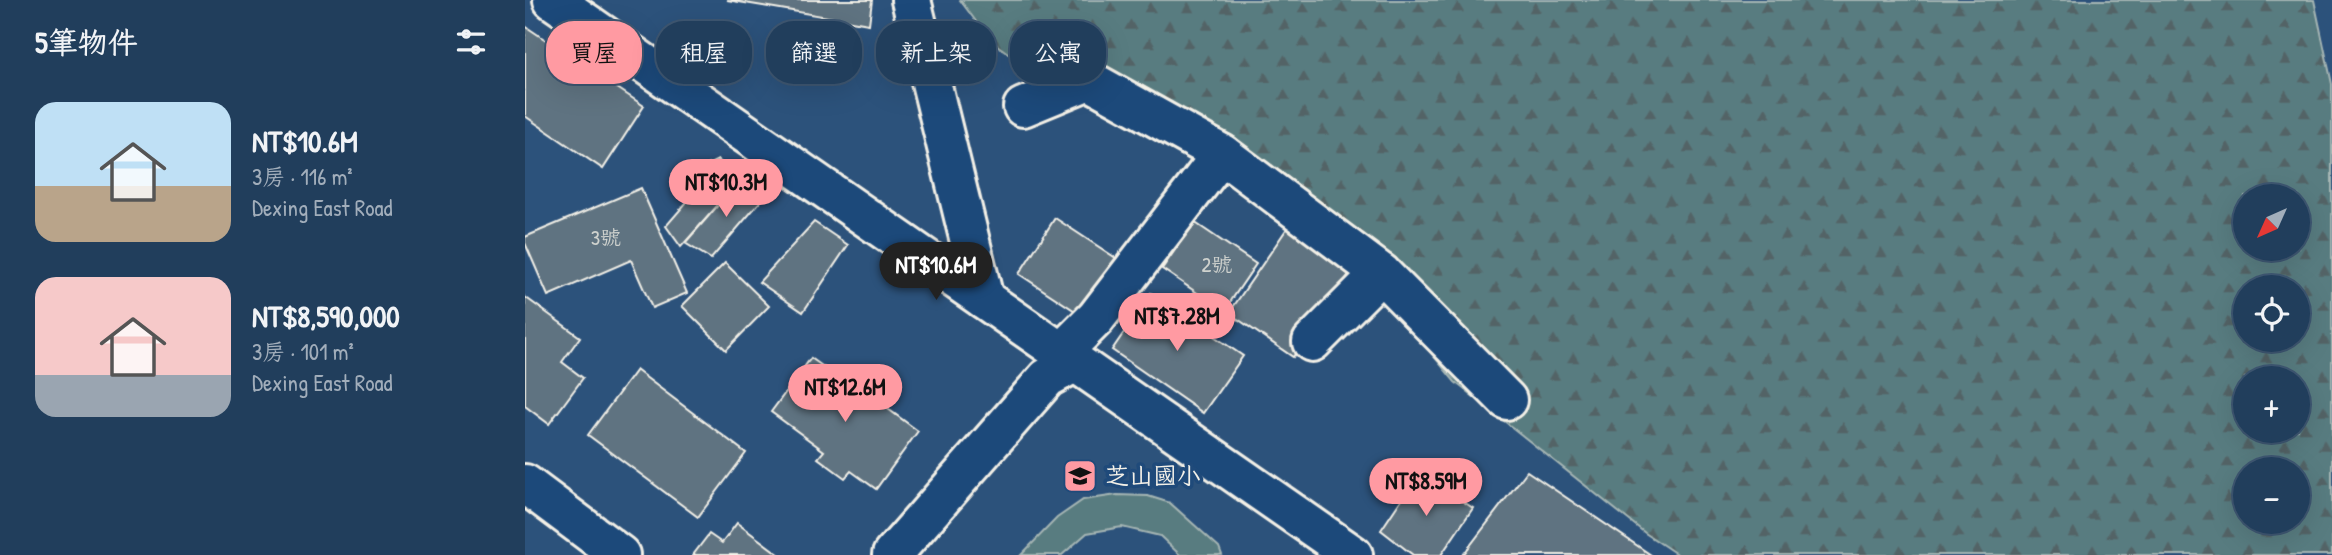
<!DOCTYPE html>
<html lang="zh-TW">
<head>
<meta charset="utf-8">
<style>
  body { margin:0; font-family:"Patrick Hand","LXGW WenKai TC",sans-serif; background:#294562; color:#f1f3f6; height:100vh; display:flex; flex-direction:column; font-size:26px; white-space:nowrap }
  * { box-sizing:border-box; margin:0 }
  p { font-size:23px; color:#a2aebb }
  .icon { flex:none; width:38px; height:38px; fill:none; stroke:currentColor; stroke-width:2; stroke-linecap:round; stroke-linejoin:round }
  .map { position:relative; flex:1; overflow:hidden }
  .details { display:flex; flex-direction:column; background:#213e5c; width:525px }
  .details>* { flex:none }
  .hud { position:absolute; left:21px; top:21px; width:665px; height:63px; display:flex; gap:14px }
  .needle { width:46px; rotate:225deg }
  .buttons { position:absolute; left:1708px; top:184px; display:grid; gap:14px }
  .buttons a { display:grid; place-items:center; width:77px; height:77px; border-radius:50%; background:#213e5c; box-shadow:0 7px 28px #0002,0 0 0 2px #3e5772; font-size:35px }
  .price { position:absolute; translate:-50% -60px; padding:0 16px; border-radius:24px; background:#ff9aa2; color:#111; font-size:23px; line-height:46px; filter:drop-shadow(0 2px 4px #0008) }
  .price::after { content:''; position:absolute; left:50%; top:42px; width:21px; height:16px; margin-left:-10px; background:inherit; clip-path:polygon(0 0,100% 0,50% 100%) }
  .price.active { background:#222; color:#fff }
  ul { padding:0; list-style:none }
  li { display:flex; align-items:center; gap:21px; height:175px; padding:0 35px }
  li span { display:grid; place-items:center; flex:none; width:196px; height:140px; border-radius:21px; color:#555 }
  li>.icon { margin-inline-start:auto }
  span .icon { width:84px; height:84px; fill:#fffc; stroke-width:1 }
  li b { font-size:30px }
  h2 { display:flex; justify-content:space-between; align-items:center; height:84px; padding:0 35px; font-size:30px }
  .chip { padding:0 24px; border-radius:28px; background:#213e5c; box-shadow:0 7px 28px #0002,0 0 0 2px #3e5772; font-size:24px; line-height:63px }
  .chip.active { background:#ff9aa2; color:#111 }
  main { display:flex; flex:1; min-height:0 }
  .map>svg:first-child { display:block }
</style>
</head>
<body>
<main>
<section class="details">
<h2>5筆物件<svg class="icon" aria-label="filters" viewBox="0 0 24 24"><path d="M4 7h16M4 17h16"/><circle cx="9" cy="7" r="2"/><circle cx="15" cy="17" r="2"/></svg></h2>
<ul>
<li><span style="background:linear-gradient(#bfe0f5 60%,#b9a48a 0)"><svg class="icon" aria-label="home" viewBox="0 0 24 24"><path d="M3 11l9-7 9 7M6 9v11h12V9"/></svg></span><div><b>NT$10.6M</b><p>3房 · 116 m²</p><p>Dexing East Road</p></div></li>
<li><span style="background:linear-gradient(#f6c9c9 70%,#9aa5b1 0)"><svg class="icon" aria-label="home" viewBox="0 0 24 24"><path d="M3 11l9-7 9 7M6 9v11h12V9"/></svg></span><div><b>NT$8,590,000</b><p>3房 · 101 m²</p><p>Dexing East Road</p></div></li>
</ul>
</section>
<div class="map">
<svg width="1807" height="555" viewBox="0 0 1807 555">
  <defs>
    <pattern id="forest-firs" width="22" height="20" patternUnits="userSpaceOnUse" patternTransform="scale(1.75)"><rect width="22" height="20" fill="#597b80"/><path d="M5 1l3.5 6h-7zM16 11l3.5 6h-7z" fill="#526466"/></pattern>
  </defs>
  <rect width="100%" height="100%" fill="#2c527b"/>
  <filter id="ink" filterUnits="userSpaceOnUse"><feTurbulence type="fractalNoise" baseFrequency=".0143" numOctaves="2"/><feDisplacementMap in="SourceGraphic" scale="14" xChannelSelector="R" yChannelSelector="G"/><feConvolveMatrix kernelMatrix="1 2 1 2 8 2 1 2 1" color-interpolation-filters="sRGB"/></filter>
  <g filter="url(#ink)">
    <path fill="#597b80" stroke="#a6b6b4" stroke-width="2" d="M592 495 623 496 645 503 694 547 697 555H655L635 536 597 527 562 533 537 555H496L532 518 558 500Z"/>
    <path fill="url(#forest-firs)" stroke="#a6b6b4" stroke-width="2" fill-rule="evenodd" d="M435 0H1789L1807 84V555H1153L1120 533 930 382 791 213 579 105 512 74 465 40ZM1720 196H1773V248H1720ZM1720 287H1773V340H1720ZM1720 378H1773V430H1720ZM1720 469H1773V522H1720Z"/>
    <g fill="#5f7381" stroke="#f4f1e8" stroke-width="2">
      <path d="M202 0H347L344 24Z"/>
      <path d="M0 26 119 106 78 169 0 116Z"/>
      <path d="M193 160 216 179 156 247 141 226 168 195 149 182Z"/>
      <path d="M216 179 241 195 186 259 160 243Z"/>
      <path d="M116 188 162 293 127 308 106 260 23 296 0 243V237Z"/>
      <path d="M530 218 600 264 564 320 494 274Z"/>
      <path d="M289 222 323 245 278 312 234 282Z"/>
      <path d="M669 222 731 264 699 311 637 269Z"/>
      <path d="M763 227 827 270 768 357 704 313Z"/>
      <path d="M200 263 244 306 201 350 157 306Z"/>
      <path d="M626 293 718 356 678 413 587 350Z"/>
      <path d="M0 297 55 337 37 362 58 378 24 424 0 406Z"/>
      <path d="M286 358 335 393 337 390 393 431 351 489 326 471 320 478 293 458 299 451 246 412Z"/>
      <path d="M111 370 221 453 173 517 63 435Z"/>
      <path d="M1002 471 1126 555H938Z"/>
      <path d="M894 473 948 508 916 555H888L856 530Z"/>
      <path d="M212 523 255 555H168L184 534 197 543Z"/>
    </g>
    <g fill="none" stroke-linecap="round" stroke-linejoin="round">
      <defs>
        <g id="minor">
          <path d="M28 0 828 555"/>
          <path d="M386 0 459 299"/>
          <path d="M498 107 564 80 697 154"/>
          <path d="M787 342 856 273"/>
          <path d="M535 354 571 318 697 154 856 273 982 400"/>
          <path d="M0 484 95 555"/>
          <path d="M367 555 522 378 549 363"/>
        </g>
      </defs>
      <use href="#minor" stroke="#f4f1e8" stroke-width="44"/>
      <use href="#minor" stroke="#1f4a7a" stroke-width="38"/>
    </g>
  </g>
  <defs>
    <symbol id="school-square" viewBox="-11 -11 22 22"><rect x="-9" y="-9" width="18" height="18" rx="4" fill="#ff9aa2" stroke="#1f4a7a"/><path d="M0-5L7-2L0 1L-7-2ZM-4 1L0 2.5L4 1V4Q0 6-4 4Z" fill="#111"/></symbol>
  </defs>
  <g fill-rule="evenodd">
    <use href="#school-square" x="536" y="457" width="38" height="38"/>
  </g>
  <g text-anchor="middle" stroke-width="7" stroke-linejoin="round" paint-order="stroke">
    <g font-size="21" fill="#cfd2ce">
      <text x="81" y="245">3號</text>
      <text x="692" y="272">2號</text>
    </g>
    <g font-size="24" fill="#f4f1e8" stroke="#1f4a7a" text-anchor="start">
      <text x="580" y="484">芝山國小</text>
    </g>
  </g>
</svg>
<div class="buttons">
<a><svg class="needle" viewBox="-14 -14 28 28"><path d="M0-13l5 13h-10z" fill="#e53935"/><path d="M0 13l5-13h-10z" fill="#a2aebb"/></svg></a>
<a><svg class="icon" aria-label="locate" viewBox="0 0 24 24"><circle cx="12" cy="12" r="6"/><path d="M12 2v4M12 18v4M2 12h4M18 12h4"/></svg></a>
<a>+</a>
<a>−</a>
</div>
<b class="price" style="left:201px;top:219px">NT$10.3M</b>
<b class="price active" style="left:411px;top:302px">NT$10.6M</b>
<b class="price" style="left:652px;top:353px">NT$7.28M</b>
<b class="price" style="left:320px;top:424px">NT$12.6M</b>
<b class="price" style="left:901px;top:518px">NT$8.59M</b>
<div class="hud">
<a class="chip active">買屋</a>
<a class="chip">租屋</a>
<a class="chip">篩選</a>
<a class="chip">新上架</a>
<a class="chip">公寓</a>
</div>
</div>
</main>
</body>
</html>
